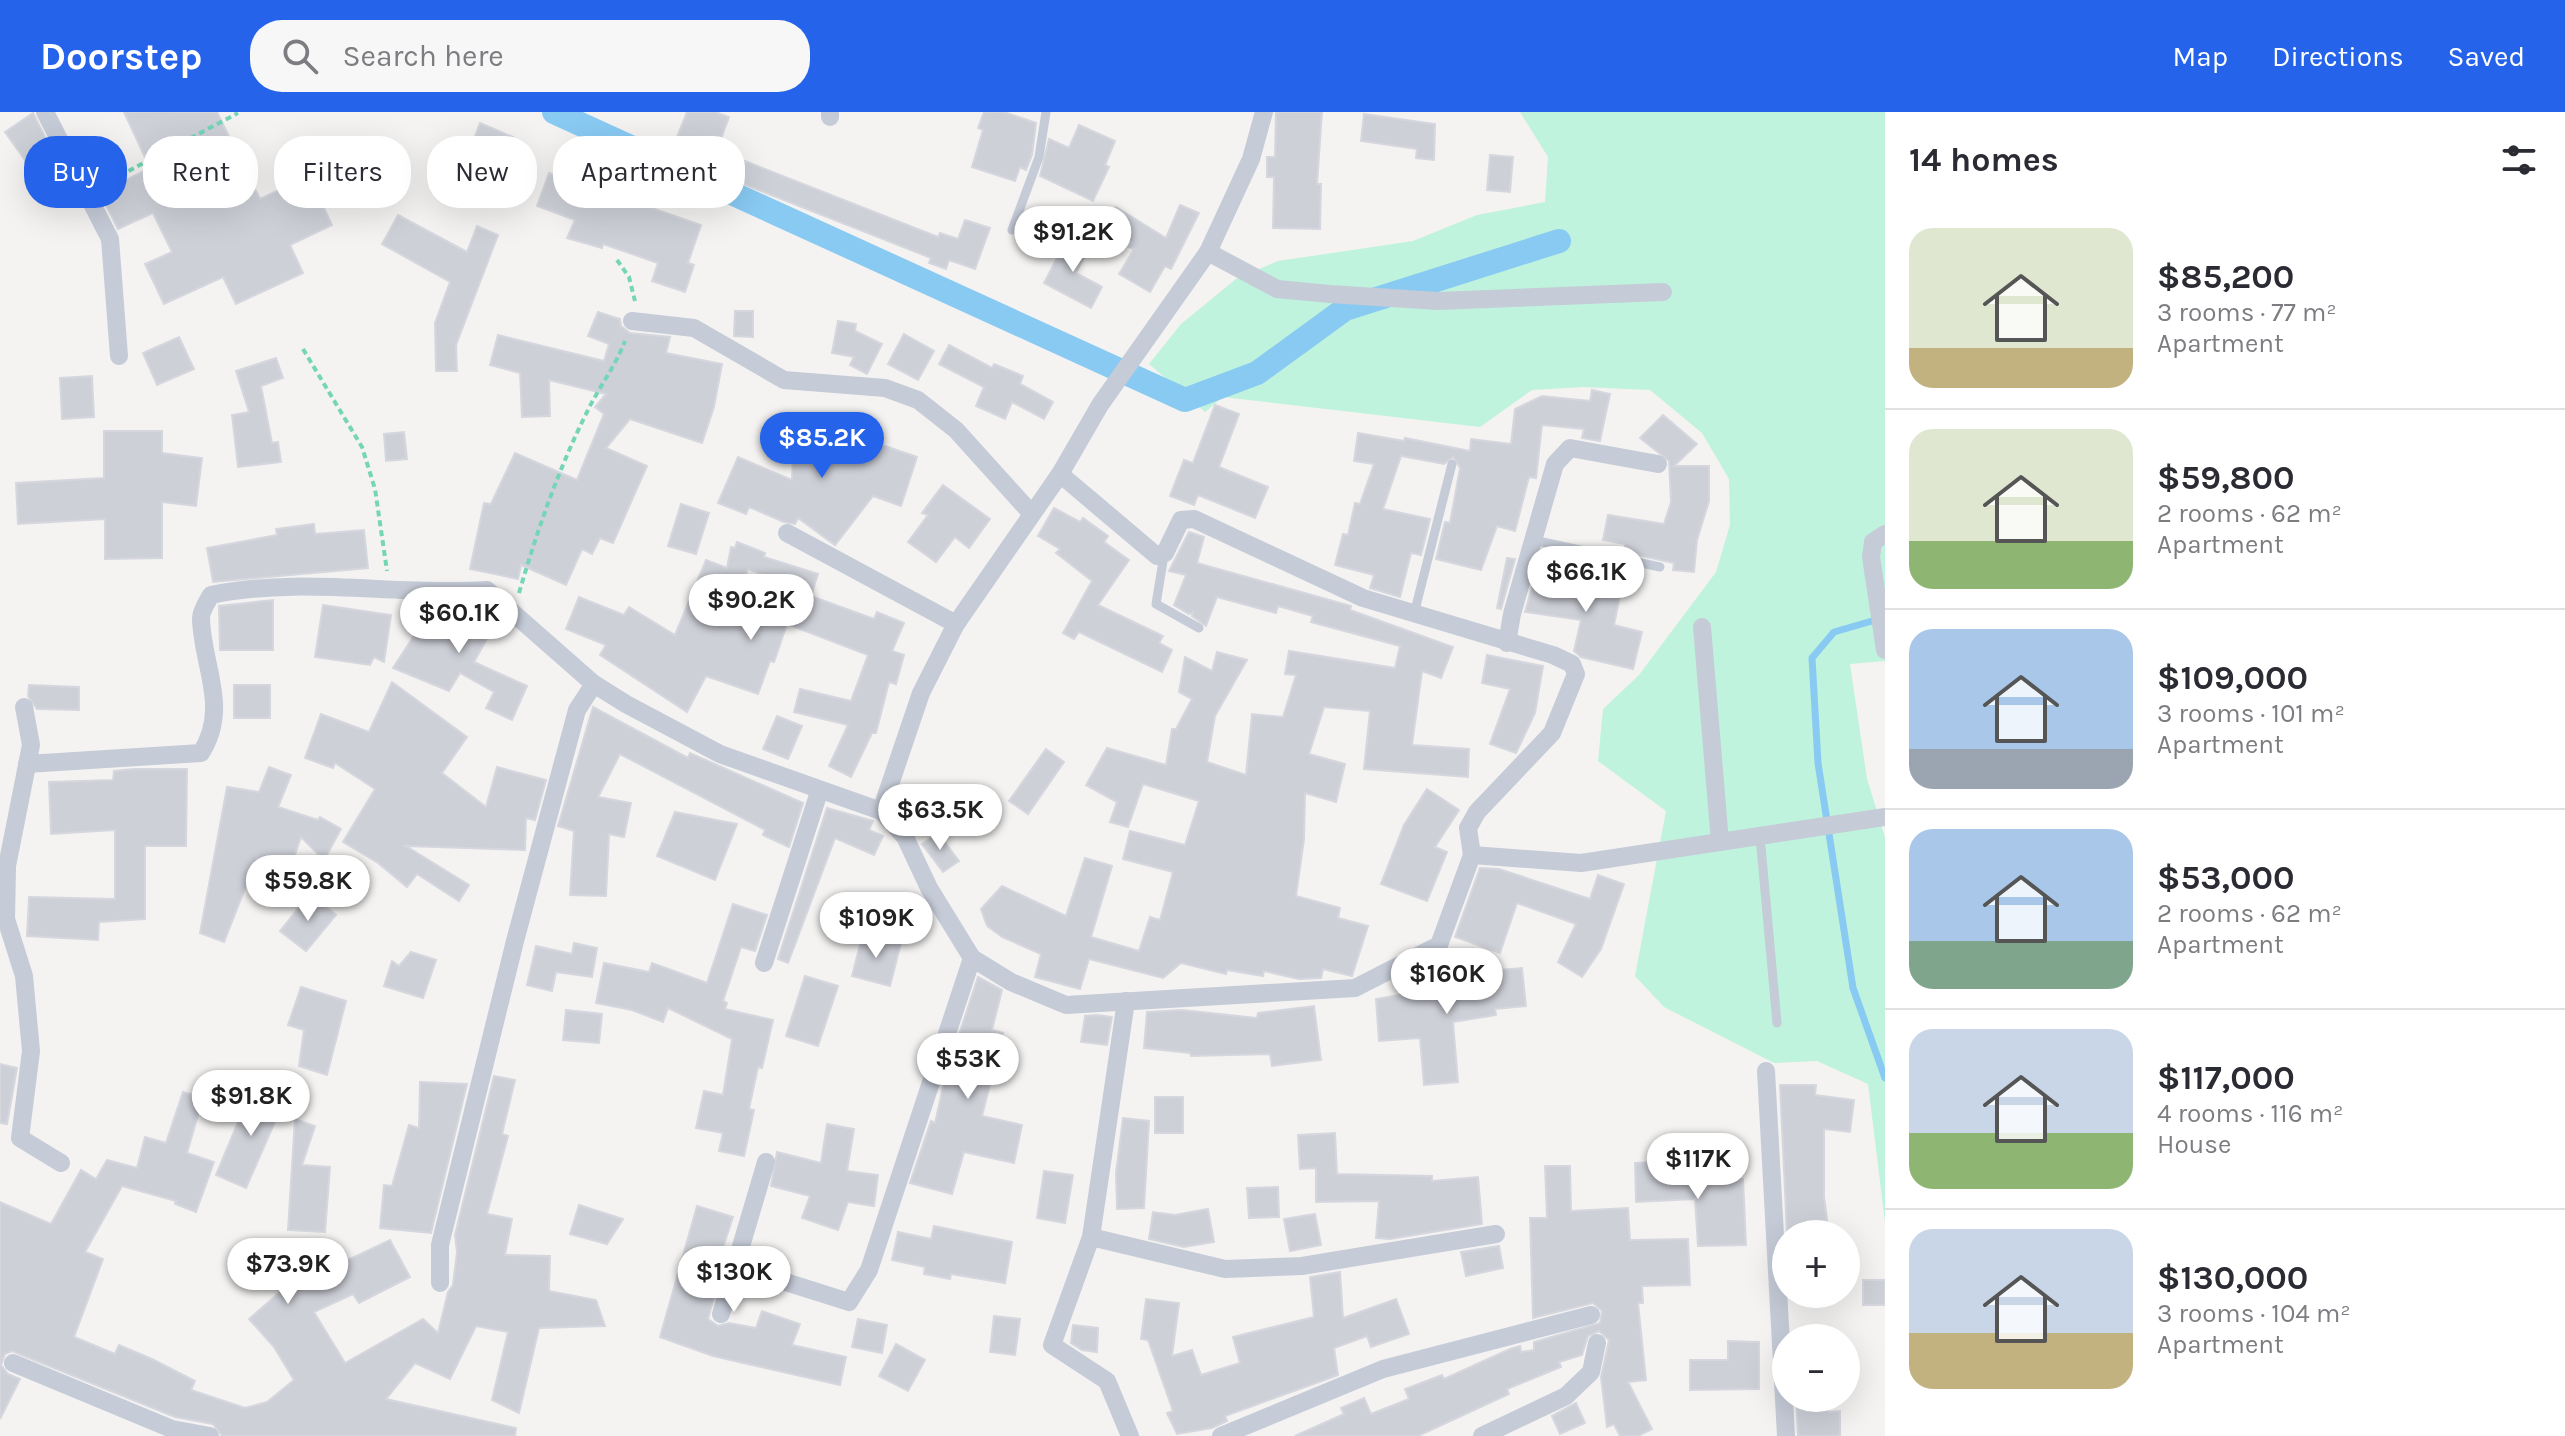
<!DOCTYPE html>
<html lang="en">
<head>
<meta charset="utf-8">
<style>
  body { margin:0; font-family:Karla,sans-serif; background:#f7f7f7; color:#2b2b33; height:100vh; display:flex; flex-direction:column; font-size:30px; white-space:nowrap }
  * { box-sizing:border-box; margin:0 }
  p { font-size:26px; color:#7c7c81 }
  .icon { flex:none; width:44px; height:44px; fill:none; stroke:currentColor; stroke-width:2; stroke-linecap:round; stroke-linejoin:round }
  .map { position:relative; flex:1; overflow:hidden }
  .side { display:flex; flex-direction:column; background:#fff; width:680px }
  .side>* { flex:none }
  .hud { position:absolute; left:24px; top:24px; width:760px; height:72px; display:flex; gap:16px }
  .buttons { position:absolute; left:1772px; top:1108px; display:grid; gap:16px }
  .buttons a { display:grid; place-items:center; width:88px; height:88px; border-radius:50%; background:#fff; box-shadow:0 8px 32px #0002; font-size:40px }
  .price { position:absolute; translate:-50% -68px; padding:0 18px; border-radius:28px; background:#fff; color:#222; font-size:26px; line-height:52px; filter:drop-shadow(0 2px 4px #0008) }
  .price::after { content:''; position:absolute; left:50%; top:48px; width:24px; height:18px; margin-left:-12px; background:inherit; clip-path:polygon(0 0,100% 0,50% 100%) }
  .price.selected { background:#2563eb; color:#fff }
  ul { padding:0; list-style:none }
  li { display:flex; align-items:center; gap:24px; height:200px; padding:0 24px }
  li+li { border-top:2px solid #e1e1e2 }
  li span { display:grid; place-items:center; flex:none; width:224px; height:160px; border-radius:24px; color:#555 }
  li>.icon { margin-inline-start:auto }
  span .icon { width:96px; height:96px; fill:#fffc; stroke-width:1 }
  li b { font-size:34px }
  h2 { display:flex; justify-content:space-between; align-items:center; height:96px; padding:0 24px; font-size:34px }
  .chip { padding:0 28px; border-radius:32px; background:#fff; box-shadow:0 8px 32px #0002; font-size:28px; line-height:72px }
  .chip.selected { background:#2563eb; color:#fff }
  header { display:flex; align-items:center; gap:48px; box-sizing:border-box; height:112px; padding:0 40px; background:#2563eb; color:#fff }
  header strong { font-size:38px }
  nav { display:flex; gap:44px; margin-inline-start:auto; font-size:28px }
  .search { width:560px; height:72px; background:#f7f7f7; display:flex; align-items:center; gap:20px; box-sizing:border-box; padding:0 28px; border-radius:32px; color:#7c7c81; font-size:30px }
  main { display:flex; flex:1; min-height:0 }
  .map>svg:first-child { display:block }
</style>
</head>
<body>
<header>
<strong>Doorstep</strong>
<div class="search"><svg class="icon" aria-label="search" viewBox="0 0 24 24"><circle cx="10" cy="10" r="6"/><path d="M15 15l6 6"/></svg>Search here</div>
<nav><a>Map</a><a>Directions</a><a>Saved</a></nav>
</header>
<main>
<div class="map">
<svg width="1885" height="1324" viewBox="0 0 1885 1324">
  <rect width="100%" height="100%" fill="#f4f3f2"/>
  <path fill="#bff3dd" d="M1520 0H1885V549L1850 552 1867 667 1885 725V1110L1868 972 1817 949 1774 951 1664 895 1635 864 1666 699 1598 649 1603 597 1639 563 1716 460 1730 413 1729 367 1702 321 1650 278 1583 275 1532 278 1480 315 1223 285 1205 300 1149 252 1181 212 1236 167 1278 149 1413 129 1477 103 1545 90 1548 45Z"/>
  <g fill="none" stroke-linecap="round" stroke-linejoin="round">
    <path stroke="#89caf3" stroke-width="7" d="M1879 507 1834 520 1812 546 1818 651 1853 876 1885 966"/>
    <path stroke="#89caf3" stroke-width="24" d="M554 0 1185 288 1257 261 1345 197 1559 129"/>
  </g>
  <g fill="#ced0d8" stroke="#d6d7de" stroke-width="2" fill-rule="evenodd">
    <path d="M124 0H217L260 87 309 64 332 113 290 133 303 161 236 192 223 165 164 192 145 152 172 140 153 101 118 117 100 81 150 56Z"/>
    <path d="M687 0H715L729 5 717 38 938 125 940 121 958 127 965 108 990 116 975 157 949 148 946 157 929 151 931 146 670 43Z"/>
    <path d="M984 0H1004L1036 11 1032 43 1026 58 1020 55 1015 69 972 55 983 18 978 16Z"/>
    <path d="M1276 0H1322L1317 72H1321L1320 117 1273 116 1274 65H1267V45H1275Z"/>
    <path d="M33 1 54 43 32 58 5 20Z"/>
    <path d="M1364 2 1435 12 1434 48 1416 46 1417 37 1361 29Z"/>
    <path d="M480 11 513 25 500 58 467 45Z"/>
    <path d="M1079 13 1115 29 1105 53 1109 55 1093 89 1040 64 1049 27 1069 36Z"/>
    <path d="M1490 43 1513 45 1510 80 1487 78Z"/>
    <path d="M549 61 626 95 629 88 701 113 688 151 694 153 685 180 652 169 658 151 603 132 602 136 567 126 575 108 537 94Z"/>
    <path d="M1180 93 1199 101 1171 157 1165 154 1150 180 1119 162 1134 137 1129 135 1132 130 1105 112 1116 95 1166 126Z"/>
    <path d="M398 103 467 140 477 114 498 123 456 233 457 259H436L435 211 450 170 382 132Z"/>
    <path d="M1069 123 1090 134 1076 161 1102 175 1091 196 1044 171Z"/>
    <path d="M735 199H753V225L734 224Z"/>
    <path d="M598 200 620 207 621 214 630 221 670 225 666 241 722 252 714 295 702 331 630 307 606 336 647 354 613 431 600 426 592 442 582 437 566 473 521 453 518 467 470 457 484 391 491 392 515 341 577 368 604 302 595 295 606 282 549 268 550 304 522 305 520 261 490 253 498 223 604 249 609 232 588 224Z"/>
    <path d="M838 209 856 212 855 219 882 232 867 262 850 253 854 245 832 241Z"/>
    <path d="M904 222 934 239 918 268 888 252Z"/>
    <path d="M179 225 194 257 157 273 143 241Z"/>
    <path d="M949 233 992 256 994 252 1023 264 1020 272 1053 290 1044 307 1012 290 1005 307 976 294 984 275 939 252Z"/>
    <path d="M276 246 283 266 261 274 272 331 278 330 281 350 238 355 232 303 249 300 236 259Z"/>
    <path d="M92 264 94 305 62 307 60 266Z"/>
    <path d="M1592 278 1610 282 1600 329 1582 326 1584 317 1542 313 1536 366 1529 365 1515 419 1497 414 1481 458 1436 447 1445 410 1450 411 1460 356 1453 345 1444 352 1401 344 1383 397 1430 407 1421 443 1411 441 1400 485 1370 476 1374 463 1335 453 1343 422 1348 423 1355 391 1360 392 1374 352 1354 349 1358 321 1404 329 1405 326 1470 339 1471 327 1511 332 1515 297 1542 284 1590 289Z"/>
    <path d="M1215 293 1239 302 1219 355 1268 375 1255 406 1198 383 1194 393 1170 384 1184 348 1193 351Z"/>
    <path d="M1663 303 1697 332 1674 354H1709V389L1697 428 1694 460 1673 458 1674 451 1624 440 1625 432 1603 428 1608 403 1664 412 1671 390 1669 349 1640 326Z"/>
    <path d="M794 306 837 309 857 320 850 332 885 334 917 345 901 394 873 384 835 433 798 406 795 412 784 410 749 395 746 402 718 391 738 345 792 368Z"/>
    <path d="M104 319H162V341L202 346 196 394 162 390V446L105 447V407L18 412 16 371 104 366Z"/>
    <path d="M404 320 407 347 386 349 384 322Z"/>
    <path d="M943 373 990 407 969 436 955 425 936 450 908 430 928 403 922 401Z"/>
    <path d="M681 392 709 401 696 442 668 434Z"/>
    <path d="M1054 396 1080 410 1083 406 1108 424 1104 430 1129 448 1098 493 1163 524 1159 531 1172 538 1162 560 1079 520 1074 527 1063 521 1092 469 1056 441 1060 437 1038 424Z"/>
    <path d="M314 412 315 422 364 418 368 456 213 470 207 436 277 423 276 417Z"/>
    <path d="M1189 420 1204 425 1197 451 1351 494 1350 498 1453 535 1441 566 1422 559 1412 633 1469 637 1468 665 1364 657 1370 599 1324 595 1309 642 1345 652 1336 690 1305 681 1304 727 1296 784 1340 796 1338 806 1368 814 1352 864 1323 857 1321 866 1299 867 1264 859 1263 864 1227 858 1226 862 1181 851 1163 866 1089 847 1080 877 1035 865 1041 842 1002 825 987 814 981 797 1002 774 1066 804 1085 746 1112 754 1091 825 1139 839 1150 805 1160 808 1173 760 1123 747 1130 719 1185 733 1199 689 1143 672 1128 715 1110 710 1117 690 1086 673 1107 636 1166 653 1172 617H1176L1192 587 1179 580 1185 545 1212 559 1217 540 1247 548 1215 604 1207 650 1246 663 1252 602 1283 605 1296 563 1285 562 1289 539 1395 556 1400 534 1311 510 1313 504 1278 494 1276 501 1217 485 1206 514 1192 504 1193 500 1189 502 1174 493 1186 463 1169 459Z"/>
    <path d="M737 430 765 441 764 445 818 462 811 484 874 507 877 500 904 511 892 539 904 543 896 572 889 570 876 621H872L851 665 829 654 848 613 794 600 800 577 851 589 868 543 787 512 774 550 770 549 758 582 706 564 687 600 600 543 606 533 566 517 579 485 624 503 629 495 675 523 706 448 727 456 731 435 735 436ZM748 457 789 472 780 510 732 495Z"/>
    <path d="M1507 446 1515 447 1501 497 1497 496Z"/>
    <path d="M1539 451 1569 455 1568 463 1622 474 1614 513 1642 520 1633 557 1581 545 1574 539 1581 508 1525 500Z"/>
    <path d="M273 488V538H220L219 494Z"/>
    <path d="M472 490H483L499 505 474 550 527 574 512 608 486 596 494 580 460 561 449 579 393 556 435 491 464 507Z"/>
    <path d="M323 493 391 503 384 550 374 545 370 553 315 545Z"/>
    <path d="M1487 543 1543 554 1535 601 1516 641 1490 632 1510 577 1482 571Z"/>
    <path d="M392 570 467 625 442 661 486 695 497 655 546 668 535 708 526 706 525 738 406 734 469 773 459 789 417 762 407 775 378 751 343 730 375 677 335 651 333 656 305 646 321 602 369 620Z"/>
    <path d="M29 573 79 575V598L37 597 28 584Z"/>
    <rect x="234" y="573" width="36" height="33"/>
    <path d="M593 595 688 646 690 641 803 691 789 735 763 723 765 718 620 642 598 685 631 691 624 725 609 722 606 784 570 783 574 719 558 714Z"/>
    <path d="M777 604 802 614 788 647 763 637Z"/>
    <path d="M1046 637 1064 650 1028 702 1009 689Z"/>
    <path d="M269 655 291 663 278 695 318 708 320 705 341 717 324 748 301 725 290 757 257 746 224 830 200 821 227 675 259 680Z"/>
    <path d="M134 657H187L186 734H145V807L99 810 98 828 27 824 29 785 115 787V718L51 722 49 670 113 668 114 659Z"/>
    <path d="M1427 677 1459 698 1435 735 1447 740 1427 789 1381 772 1404 713Z"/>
    <path d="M827 696 873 709 869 718 883 724 874 743 835 726 788 851 778 847Z"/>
    <path d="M675 700 737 712 715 768 657 744Z"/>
    <path d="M938 721 959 749 943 760 922 732Z"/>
    <path d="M1480 756 1499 757 1590 787 1598 763 1624 772 1601 837 1582 865 1558 850 1576 812 1517 791 1500 841 1455 825Z"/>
    <path d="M310 782 336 803 306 839 280 819Z"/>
    <path d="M733 792 767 803 755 839 741 835 723 889 727 891 725 897 773 908 762 956 758 955 749 997 754 998 744 1044 719 1039 723 1021 696 1016 704 979 723 983 732 927 668 896 663 910 632 898 596 891 604 851 649 860 652 851 707 871Z"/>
    <path d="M863 821 901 831 890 874 852 864Z"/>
    <path d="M574 831 597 836 592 865 556 860 552 879 527 873 536 834 572 842Z"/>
    <path d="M411 840 436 848 423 886 384 874 392 849 399 854Z"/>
    <path d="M1522 856 1526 894 1495 897 1496 903 1453 910 1458 970 1424 973 1420 926 1379 929 1376 887 1465 871 1464 861Z"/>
    <path d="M805 864 838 874 818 934 786 924Z"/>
    <path d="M978 865 1002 878 992 918 1003 921 982 1004 1022 1013 1014 1051 964 1040 952 1082 910 1071 931 1009 935 1011 946 962Z"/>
    <path d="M301 875 346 889 327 963 299 954 304 918 288 913Z"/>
    <path d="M1314 894 1321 948 1272 954 1270 942 1191 944 1190 941 1144 936 1147 900 1182 898 1257 906 1258 901Z"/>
    <path d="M566 898 602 902 599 931 563 928Z"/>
    <path d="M1098 903 1112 905 1107 933 1081 930 1085 904Z"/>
    <path d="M0 952 17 956 7 1012 0 1011Z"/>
    <path d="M494 964 515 968 502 1022 508 1024 487 1102 512 1107 505 1143 550 1144 549 1179 596 1188 605 1214 539 1216 519 1301 492 1288 508 1220 476 1214 450 1267 415 1251 386 1287 516 1316 515 1324H222L213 1312 175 1305 12 1239 5 1242 1 1253 8 1262 20 1267 0 1307V1090L51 1112 81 1058 96 1067 107 1048 137 1056 145 1025 166 1031 183 980 203 986 187 1041 214 1050 196 1100 175 1092 176 1089 122 1074 85 1140 103 1147 74 1225 115 1242 119 1233 152 1247 195 1269 191 1278 245 1296 267 1290 294 1268 274 1235 249 1207 280 1180 390 1128 410 1165 359 1191 353 1182 314 1200 345 1251 423 1207 438 1221 448 1180 453 1173 457 1140 455 1123Z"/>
    <path d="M420 970 467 972 431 1121 380 1116 384 1073 392 1074 409 1013 419 1016Z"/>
    <path d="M259 973 287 982 246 1076 216 1063 238 1010 246 1014Z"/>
    <path d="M1780 973H1816L1815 983 1854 988 1850 1020 1824 1017V1085L1829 1122H1787Z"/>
    <rect x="1155" y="985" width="28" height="36"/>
    <path d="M1123 1006 1149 1009 1144 1096 1117 1097 1116 1061Z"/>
    <path d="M295 1007 315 1014 302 1053 330 1055 325 1120 288 1118Z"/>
    <path d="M827 1012 854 1017 847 1059 878 1063 874 1094 848 1090 838 1118 802 1106 810 1084 771 1074 777 1040 821 1051Z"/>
    <path d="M1335 1021 1337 1062 1432 1064V1069L1478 1065 1482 1112 1390 1127 1376 1126 1379 1089 1316 1090V1056L1300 1057 1298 1023Z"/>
    <path d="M1675 1049 1676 1069 1743 1067 1746 1133 1698 1134 1695 1087 1636 1090 1635 1051Z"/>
    <path d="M1545 1054H1570L1571 1099 1628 1096 1630 1128 1688 1127 1690 1173 1642 1174 1643 1191H1638L1646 1268 1628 1270 1652 1317 1638 1324H1620L1614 1312 1607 1315 1601 1265 1609 1228 1599 1219 1588 1224 1582 1243 1559 1250 1561 1255 1507 1277 1509 1282 1418 1324H1295L1344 1302 1341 1296 1364 1286 1371 1302 1409 1287 1405 1277 1442 1263 1444 1267 1510 1237 1520 1234 1521 1240 1534 1238V1230L1600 1211 1602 1199 1593 1191 1533 1206 1530 1106H1547Z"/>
    <path d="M1044 1059 1073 1063 1065 1111 1037 1106Z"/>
    <path d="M1278 1075 1279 1105 1249 1106 1247 1076Z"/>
    <path d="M579 1093 623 1107 607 1132 570 1122Z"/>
    <path d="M697 1094 733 1105 719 1148 724 1150 708 1207 718 1214 729 1211 756 1216 762 1199 800 1212 792 1233 846 1245 840 1273 713 1244 660 1225Z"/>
    <path d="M1208 1097 1214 1130 1184 1135 1149 1127 1153 1100 1175 1103Z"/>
    <path d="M1315 1102 1321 1133 1290 1139 1284 1107Z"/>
    <path d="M934 1114 1012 1130 1005 1171 951 1162 950 1167 924 1162 925 1155 892 1148 898 1120 931 1127Z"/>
    <path d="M1499 1134 1503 1156 1466 1164 1461 1140Z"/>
    <path d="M1340 1160 1343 1206 1396 1187 1409 1222 1371 1235 1367 1224 1334 1236 1338 1263 1225 1304 1227 1309 1212 1316 1177 1322 1167 1301 1173 1299 1148 1228 1141 1227 1146 1187 1179 1191 1172 1244 1192 1238 1201 1263 1240 1251 1233 1225 1314 1205 1310 1165Z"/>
    <rect x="1863" y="1168" width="22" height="25"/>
    <path d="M994 1204 1020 1207 1015 1243 990 1240Z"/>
    <path d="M858 1207 887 1213 882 1241 852 1235Z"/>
    <path d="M1073 1213 1098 1216 1097 1240 1082 1238 1071 1231Z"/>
    <path d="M1728 1229 1759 1230V1277L1690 1278V1248H1728Z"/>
    <path d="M896 1232 925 1248 908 1279 879 1264Z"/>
    <path d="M1796 1286H1827L1828 1300 1840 1299V1324H1798Z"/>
    <path d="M1576 1291 1585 1311 1560 1322 1552 1304Z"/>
  </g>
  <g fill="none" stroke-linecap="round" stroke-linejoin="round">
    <g stroke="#74d5b7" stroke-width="4" stroke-dasharray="6 4" stroke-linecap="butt">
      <path d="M102 73 238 1"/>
      <path d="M617 148 629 165 635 189"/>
      <path d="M303 237 362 335 375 377 387 459"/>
      <path d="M519 481C537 419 558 358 587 300 599 275 615 255 625 229"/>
    </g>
    <g stroke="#c5cbd7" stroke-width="9">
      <path d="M1012 118 1039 45 1046 0"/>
      <path d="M1533 428 1660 455"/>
      <path d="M1164 443 1156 492 1199 516"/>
      <path d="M1414 502 1452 352"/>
      <path d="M1760 724 1777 911"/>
    </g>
    <g stroke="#c5cbd7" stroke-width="18">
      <path d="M45 0 110 127 119 244"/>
      <path d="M830 0V5"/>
      <path d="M1208 140 1277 177 1330 182 1438 189 1663 180"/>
      <path d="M632 209 694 216 784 268 885 276 918 288 956 318 1031 401"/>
      <path d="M1060 362 1157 444 1165 441 1181 408 1194 407 1363 486 1553 543 1572 552 1576 562 1552 621 1477 700 1468 716 1472 743"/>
      <path d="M787 421 956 512"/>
      <path d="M1885 422 1873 430 1871 445 1885 538"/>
      <path d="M1702 515 1720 730"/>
      <path d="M1507 531 1512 502 1555 352 1570 336 1658 352"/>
      <path d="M24 595 31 633 7 754 6 807 24 864 31 939 20 1026 61 1051"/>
      <path d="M27 652 201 641C230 595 202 554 201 506 201 499 207 490 211 483 302 464 395 484 487 478L594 572 626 592 720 642 881 699 905 725 929 776 972 846 1011 870 1066 893 1355 876 1439 833 1472 743 1581 751 1885 705"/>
      <path d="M881 699 921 581 956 512 1060 362 1100 293 1208 140 1251 47 1264 0"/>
      <path d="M764 851 819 680"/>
      <path d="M1126 889 1091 1125 1052 1233 1107 1269 1130 1324"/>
      <path d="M1766 959 1786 1324"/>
      <path d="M1091 1125 1225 1157 1302 1154 1496 1122"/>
      <path d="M735 1154 849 1190 869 1158 972 846"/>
      <path d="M440 1171V1133L515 829 577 598 594 572"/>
      <path d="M721 1202 766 1050"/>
      <path d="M13 1251 172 1317 210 1324"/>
      <path d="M1221 1324 1383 1257 1591 1203"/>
      <path d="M1482 1324 1566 1284 1591 1260 1597 1231"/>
    </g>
  </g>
</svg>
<div class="buttons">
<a>+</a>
<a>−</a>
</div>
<b class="price" style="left:1073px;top:162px">$91.2K</b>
<b class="price selected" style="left:822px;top:368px">$85.2K</b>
<b class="price" style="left:1586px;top:502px">$66.1K</b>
<b class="price" style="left:751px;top:530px">$90.2K</b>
<b class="price" style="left:459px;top:543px">$60.1K</b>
<b class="price" style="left:940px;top:740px">$63.5K</b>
<b class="price" style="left:308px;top:811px">$59.8K</b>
<b class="price" style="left:876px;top:848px">$109K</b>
<b class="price" style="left:1447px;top:904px">$160K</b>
<b class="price" style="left:968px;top:989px">$53K</b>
<b class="price" style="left:251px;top:1026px">$91.8K</b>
<b class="price" style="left:1698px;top:1089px">$117K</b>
<b class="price" style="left:288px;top:1194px">$73.9K</b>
<b class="price" style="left:734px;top:1202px">$130K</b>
<div class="hud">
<a class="chip selected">Buy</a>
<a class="chip">Rent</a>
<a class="chip">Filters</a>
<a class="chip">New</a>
<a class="chip">Apartment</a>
</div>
</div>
<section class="side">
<h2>14 homes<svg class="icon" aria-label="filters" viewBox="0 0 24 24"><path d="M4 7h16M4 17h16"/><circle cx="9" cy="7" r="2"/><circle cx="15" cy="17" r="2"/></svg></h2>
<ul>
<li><span style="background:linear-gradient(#dfe7d0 75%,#c2b280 0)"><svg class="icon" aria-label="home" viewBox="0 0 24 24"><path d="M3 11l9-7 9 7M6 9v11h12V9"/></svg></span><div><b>$85,200</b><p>3 rooms · 77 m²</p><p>Apartment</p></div></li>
<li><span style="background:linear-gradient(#dfe7d0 70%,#8fb573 0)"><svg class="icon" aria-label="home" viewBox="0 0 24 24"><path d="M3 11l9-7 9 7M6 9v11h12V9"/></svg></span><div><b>$59,800</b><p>2 rooms · 62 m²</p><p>Apartment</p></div></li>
<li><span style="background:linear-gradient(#a9c7e8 75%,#9aa5b1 0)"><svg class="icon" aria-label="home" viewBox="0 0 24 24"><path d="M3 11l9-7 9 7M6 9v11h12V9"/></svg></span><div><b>$109,000</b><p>3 rooms · 101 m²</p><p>Apartment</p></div></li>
<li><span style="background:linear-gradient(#a9c7e8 70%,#7fa58c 0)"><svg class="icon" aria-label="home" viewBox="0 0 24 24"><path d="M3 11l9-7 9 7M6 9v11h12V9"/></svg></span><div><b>$53,000</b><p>2 rooms · 62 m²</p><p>Apartment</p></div></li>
<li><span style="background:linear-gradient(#c9d6e8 65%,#8fb573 0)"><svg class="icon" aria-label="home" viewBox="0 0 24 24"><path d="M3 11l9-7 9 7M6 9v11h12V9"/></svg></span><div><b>$117,000</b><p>4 rooms · 116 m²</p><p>House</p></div></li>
<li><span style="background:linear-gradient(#c9d6e8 65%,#c2b280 0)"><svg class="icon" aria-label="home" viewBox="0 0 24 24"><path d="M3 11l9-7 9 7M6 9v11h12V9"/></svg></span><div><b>$130,000</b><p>3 rooms · 104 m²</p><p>Apartment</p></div></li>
</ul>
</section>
</main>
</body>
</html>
